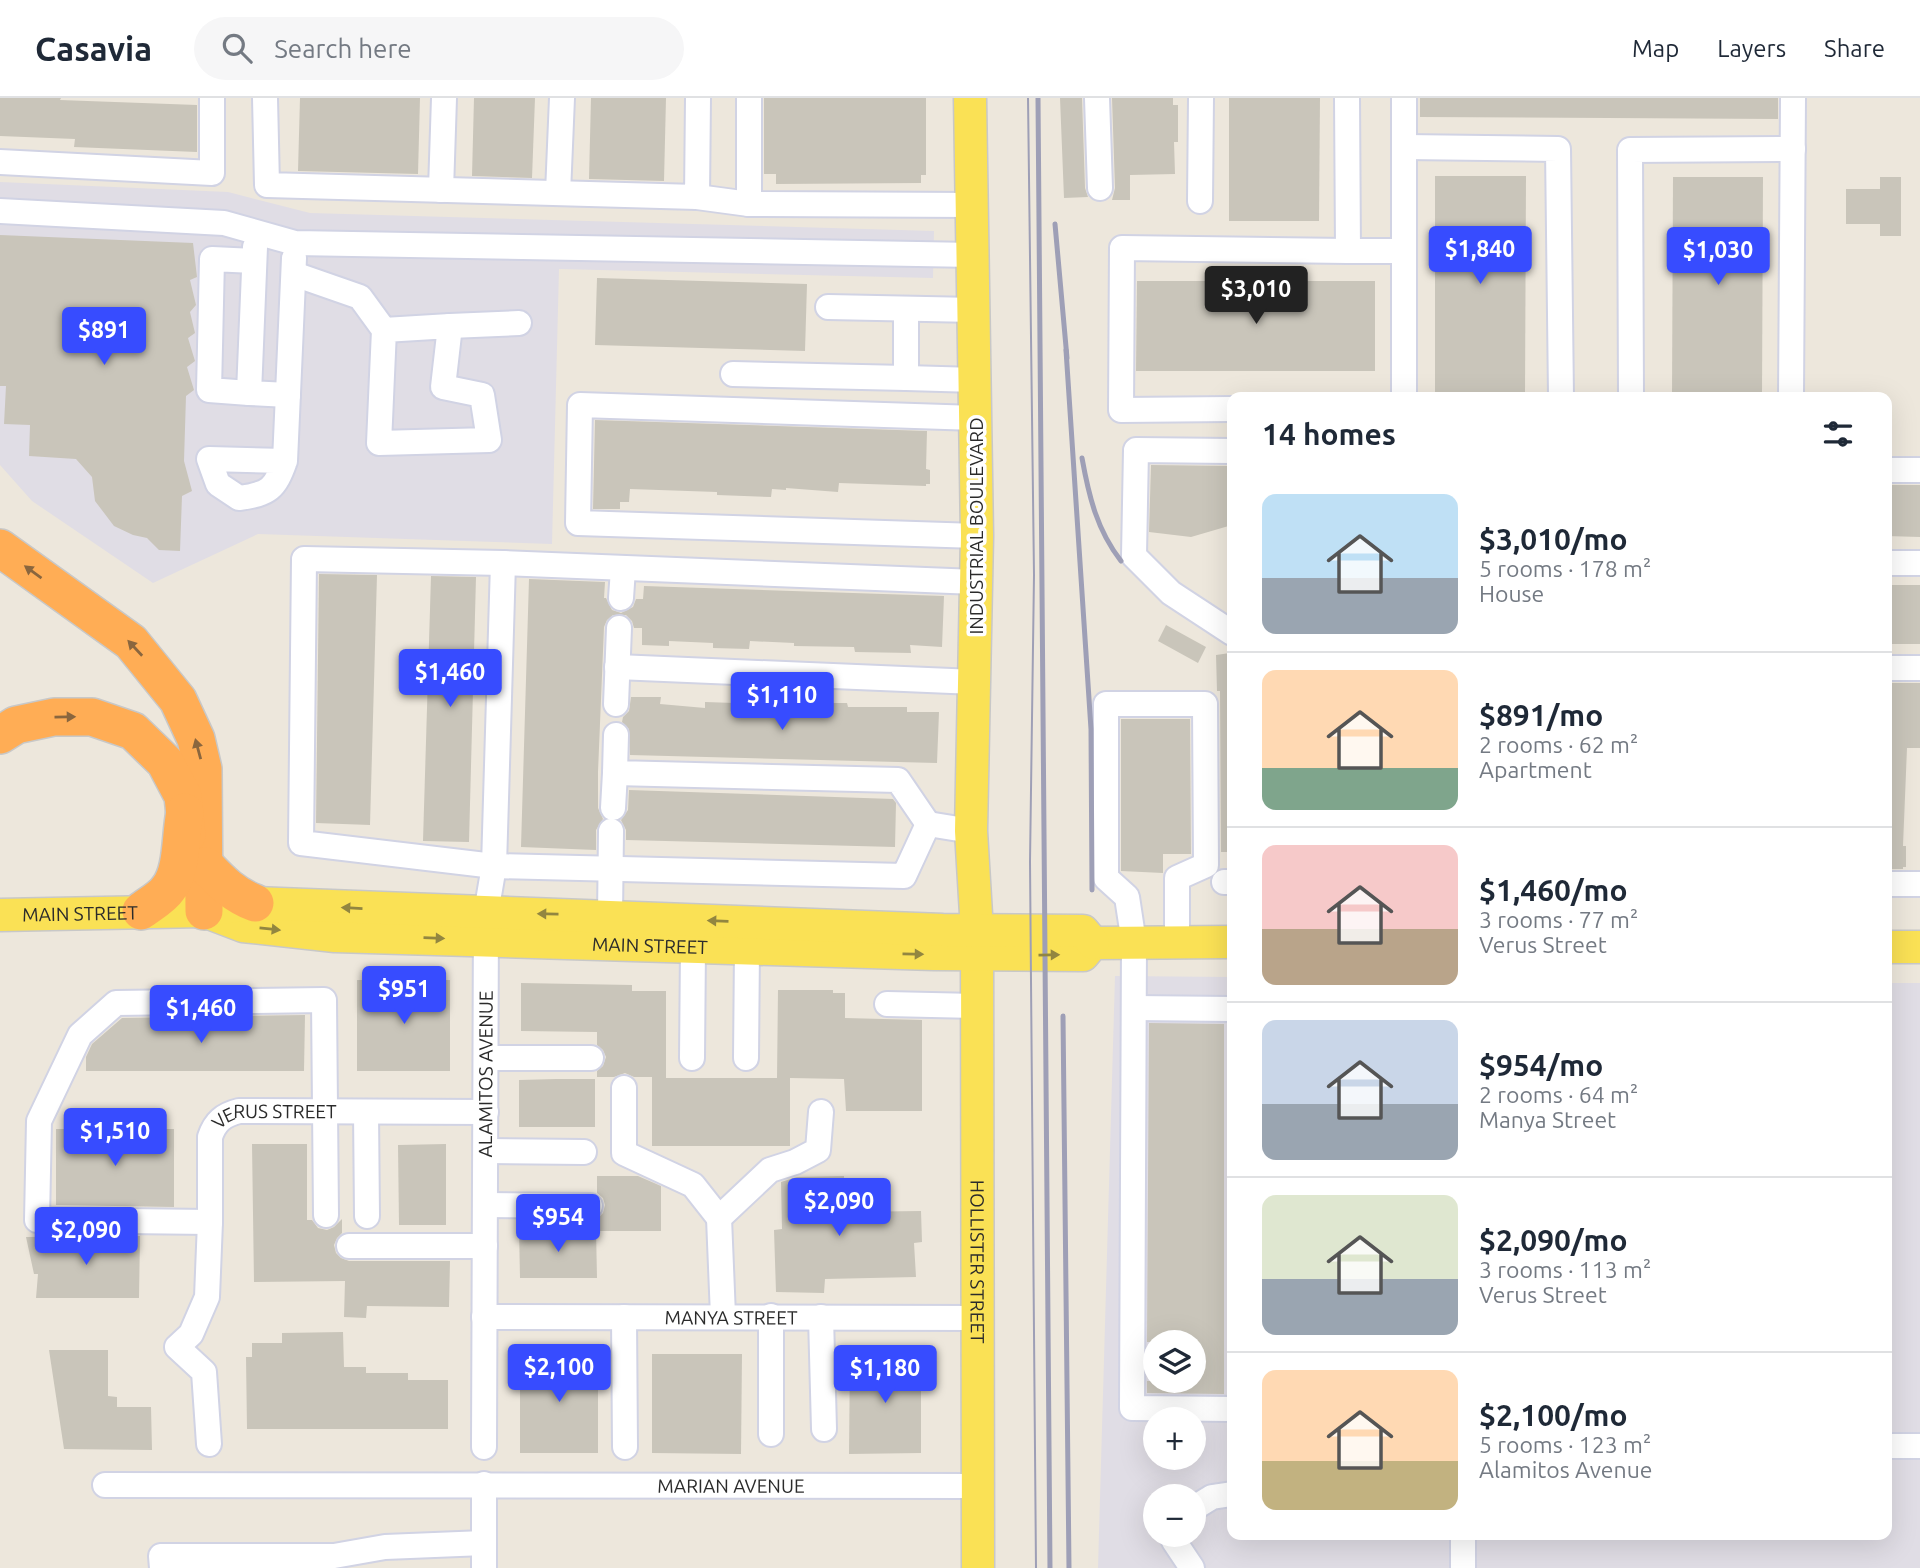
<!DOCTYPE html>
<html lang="en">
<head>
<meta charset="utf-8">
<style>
  body { margin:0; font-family:Ubuntu,sans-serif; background:#f6f6f7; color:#1f2937; height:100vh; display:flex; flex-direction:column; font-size:26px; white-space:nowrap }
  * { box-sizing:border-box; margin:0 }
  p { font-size:23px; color:#747a83 }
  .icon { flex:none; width:38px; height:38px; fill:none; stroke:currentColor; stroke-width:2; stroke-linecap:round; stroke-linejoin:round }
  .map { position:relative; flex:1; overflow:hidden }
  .sheet { position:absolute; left:1227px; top:294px; width:665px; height:1148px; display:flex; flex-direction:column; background:#fff; border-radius:14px; box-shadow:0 7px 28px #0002 }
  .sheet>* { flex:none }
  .fabs { position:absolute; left:1143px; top:1232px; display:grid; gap:14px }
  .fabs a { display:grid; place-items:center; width:63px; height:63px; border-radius:50%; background:#fff; box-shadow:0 7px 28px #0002; font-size:35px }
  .price { position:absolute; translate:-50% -60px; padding:0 16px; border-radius:7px; background:#374cff; color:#fff; font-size:23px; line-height:46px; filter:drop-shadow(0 2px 4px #0008) }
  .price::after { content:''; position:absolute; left:50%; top:42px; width:21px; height:16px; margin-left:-10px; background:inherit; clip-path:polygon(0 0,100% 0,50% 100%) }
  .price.active { background:#222; color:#fff }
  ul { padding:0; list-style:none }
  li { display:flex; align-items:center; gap:21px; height:175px; padding:0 35px }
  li+li { border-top:2px solid #e0e1e3 }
  li span { display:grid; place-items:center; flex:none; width:196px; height:140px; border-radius:14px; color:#555 }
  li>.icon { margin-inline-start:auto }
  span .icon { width:84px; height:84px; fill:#fffc; stroke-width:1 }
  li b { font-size:30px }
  h2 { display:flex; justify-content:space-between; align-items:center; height:84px; padding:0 35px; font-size:30px }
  header { display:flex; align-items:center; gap:42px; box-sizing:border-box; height:98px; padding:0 35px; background:#fff; border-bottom:2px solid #e0e1e3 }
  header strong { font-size:33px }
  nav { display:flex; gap:38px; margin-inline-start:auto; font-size:24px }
  .search { width:490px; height:63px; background:#f6f6f7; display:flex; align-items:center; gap:18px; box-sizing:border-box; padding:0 24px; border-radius:38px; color:#747a83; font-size:26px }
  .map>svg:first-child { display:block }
</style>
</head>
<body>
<header>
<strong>Casavia</strong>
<div class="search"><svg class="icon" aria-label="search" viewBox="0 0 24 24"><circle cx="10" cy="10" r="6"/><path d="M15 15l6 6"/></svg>Search here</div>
<nav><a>Map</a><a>Layers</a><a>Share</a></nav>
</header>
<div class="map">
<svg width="1920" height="1470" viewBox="0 0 1920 1470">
  <rect width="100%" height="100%" fill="#ede7dc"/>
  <g fill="#e0dde5" fill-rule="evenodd">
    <path d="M0 84 228 94 310 115 934 133 933 180 559 171 552 446 258 436 153 485 32 403 0 367Z"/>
    <path d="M1115 878 1232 879V1437H1886L1887 885H1920V1470H1098ZM1155 1244H1194V1283H1155ZM1155 1321H1194V1360H1155ZM1155 1398H1194V1437H1155Z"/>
  </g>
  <g fill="#c9c5ba">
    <path d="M0 0H61L60 2 197 7V54L74 49 75 41 0 38Z"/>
    <path d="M300 0H420L418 76 298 73Z"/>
    <path d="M474 0H535L532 80 472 78Z"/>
    <path d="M591 0H666L664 83 589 81Z"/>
    <path d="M764 0H926V77H921V85L776 86V76H764Z"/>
    <path d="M1060 0H1082L1085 90 1088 99 1064 100Z"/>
    <path d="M1112 0H1173V7H1178V44H1174L1175 76 1130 77V102H1112L1115 90Z"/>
    <path d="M1229 0H1320L1319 123H1229Z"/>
    <path d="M1420 0H1778V21L1420 19Z"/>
    <path d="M1435 78H1526L1525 299H1435Z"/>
    <path d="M1673 79H1763L1762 299H1672Z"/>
    <path d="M1880 79H1901V138H1880V126H1846V91H1880Z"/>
    <path d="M0 137 193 145 197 179 190 182 196 207 190 214 195 235 188 240 195 263 187 269 194 292 186 298 184 363 192 393 182 398 180 453 159 452 147 440 133 437 114 428 95 403 92 379 76 361 29 358 30 327 4 326 6 288H0Z"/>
    <path d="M597 180 807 186 805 253 595 247Z"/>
    <path d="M1137 183H1375V273H1136Z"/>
    <path d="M595 322 927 333 926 371 930 372V386H926V388L839 385 838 394 786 390V392L772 391 771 399 717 397V394L630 391 629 404H620V411H593Z"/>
    <path d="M1151 367 1232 368V427L1191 439 1149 434Z"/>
    <path d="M1886 387H1920V439L1886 438Z"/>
    <path d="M319 476 377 477 370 727 316 725Z"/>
    <path d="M431 478 476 479 469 744 423 743Z"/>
    <path d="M529 481 605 484 604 500H606L612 512 621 515 633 509 636 501H643L644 488 944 498 942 549 910 547 911 555 855 554 854 549 794 548V545L750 543 749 551 713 550V545L669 543V548L642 547V530H634L632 523 626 517H613L607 522 604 529 598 674V710L603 721 596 732V752L521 749Z"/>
    <rect x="1886" y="487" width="34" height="59"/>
    <path d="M1166 527 1206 549 1198 565 1158 543Z"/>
    <path d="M1230 555 1232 556V754H1221L1220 593H1217L1216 557Z"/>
    <path d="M1886 585H1920V650H1907L1903 748H1906V769H1903V771H1886Z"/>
    <path d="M631 599H661L660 606 705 610V604L766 606 767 610 812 611 811 605H847L848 609H907V614H939L937 665 630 657 629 631 622 624 623 619 629 613Z"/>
    <path d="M1121 621H1190L1191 756H1163V775L1121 773Z"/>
    <path d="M629 692 893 701 896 705 895 749 626 742V732L621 722 628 712Z"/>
    <rect x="357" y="882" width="93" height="91"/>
    <path d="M521 885 632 887V893H666V980H777L778 892H833V895H845V920L922 922V1013H846L844 981 790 980V1048H652V979H634L625 975 614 979H597V973L603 968 606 959 603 952 597 947V934L521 933Z"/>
    <path d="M305 917 304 973H86V959L92 946 122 920Z"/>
    <path d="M1149 925 1224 926V1296L1147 1295V1283H1194V1244H1147Z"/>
    <path d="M556 981H595V1029H519V982Z"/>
    <path d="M56 1031H174V1109L56 1107Z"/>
    <path d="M252 1046H307V1122H312L318 1130 327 1132 334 1129 342 1121V1135L337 1140 334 1147 336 1155 341 1160 349 1163H450L449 1209 367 1208 366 1220 344 1219 345 1183 254 1184Z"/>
    <path d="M446 1046V1127H399L398 1047Z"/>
    <path d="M597 1078H638L661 1088V1133H597V1121L603 1115 605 1107 603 1100 597 1095Z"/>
    <path d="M844 1078 845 1114 921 1113 922 1144 914 1145 916 1179 825 1181 824 1195 776 1194 774 1132 782 1131 781 1084 797 1079Z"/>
    <path d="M519 1131H596L597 1180H520Z"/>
    <path d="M140 1138 139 1200H36L38 1176H34L26 1139Z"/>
    <path d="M343 1234 344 1269H366V1275H408V1282H448V1331H247L246 1259H252V1245H282V1235Z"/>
    <path d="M49 1252H108V1298L117 1299V1309H151L152 1352 64 1351Z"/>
    <path d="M536 1255H598V1355H520V1261H536Z"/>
    <path d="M652 1256H742L741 1356 652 1355Z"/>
    <path d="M850 1256 921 1259V1355L849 1356Z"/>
  </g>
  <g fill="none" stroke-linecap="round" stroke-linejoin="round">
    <defs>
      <g id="minor">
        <path d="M265 0 267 87 697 99 698 0"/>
        <path d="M749 0V106L973 107"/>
        <path d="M1097 0 1100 90"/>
        <path d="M1347 0 1348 153H1404"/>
        <path d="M1405 49 1558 51 1561 299"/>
        <path d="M0 64 212 75V0"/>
        <path d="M441 92 444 0"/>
        <path d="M558 95 562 0"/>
        <path d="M697 99 749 106"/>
        <path d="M1200 103 1201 0"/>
        <path d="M0 113 224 125 295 145 974 157"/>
        <path d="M255 149 249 295 288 297"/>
        <path d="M294 176 360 199 384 232 379 345 489 342 482 297 443 289 450 228 384 232"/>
        <path d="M828 209 975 212"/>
        <path d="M450 228 519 225"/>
        <path d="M733 276 906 280V211"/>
        <path d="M906 280 976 282"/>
        <path d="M249 295 209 292 212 161 254 163"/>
        <path d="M1404 299V0"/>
        <path d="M1631 299 1630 52 1793 51"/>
        <path d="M1791 299 1793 0"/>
        <path d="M1232 311 1121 312 1122 150 1348 153"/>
        <path d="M976 320 580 307 578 425 977 438"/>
        <path d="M1232 353 1136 352 1134 458 1171 495 1232 535"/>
        <path d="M285 363 209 361 218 386 239 400C269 396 275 391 285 363L294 160"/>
        <path d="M1886 372H1920"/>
        <path d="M1886 465H1920"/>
        <path d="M621 500 623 471"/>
        <path d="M617 569 975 584"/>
        <path d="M1886 570H1920"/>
        <path d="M616 606 619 530"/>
        <path d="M616 637 615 675 898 682 928 726"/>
        <path d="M613 710 615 675"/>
        <path d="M971 733 928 726 904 778 494 768 301 745 304 461 503 465 976 484"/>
        <path d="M1224 784H1232"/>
        <path d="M1886 786H1920"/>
        <path d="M610 818 611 733"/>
        <path d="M1177 844V780L1206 767 1205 606H1106V780L1127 799 1134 845 1132 1310 1232 1311"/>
        <path d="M887 906 976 908"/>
        <path d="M1134 910 1232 911"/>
        <path d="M486 960H591"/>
        <path d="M692 960 693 849"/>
        <path d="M746 960 747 851"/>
        <path d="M624 990V1055L693 1087 719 1120"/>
        <path d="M366 1014 367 1118"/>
        <path d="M486 1053 584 1054"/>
        <path d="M485 1107 590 1108"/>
        <path d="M719 1120 770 1072 795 1064 818 1052 821 1014"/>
        <path d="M719 1120 723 1218"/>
        <path d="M210 1124 37 1122 39 1023 80 937 116 905 324 902 326 1117"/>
        <path d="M349 1148H485"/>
        <path id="s1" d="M484 1219 977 1220"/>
        <path d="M624 1219 625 1349"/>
        <path d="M821 1219 824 1331"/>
        <path d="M771 1336V1218"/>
        <path id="s2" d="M209 1346 204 1274 177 1249 191 1236 207 1199 210 1124V1039C215 1024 223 1017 239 1013L486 1014"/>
        <path d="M1886 1348H1920"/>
        <path id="s3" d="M484 1349 486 815 494 768 503 465"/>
        <path d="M484 1386V1470"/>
        <path id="s4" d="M105 1387 979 1388"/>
        <path d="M1194 1410 1212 1399 1232 1396"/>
        <path d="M1175 1437 1174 1443 1192 1470"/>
        <path d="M1463 1437V1470"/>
        <path d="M162 1470 161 1458H334L385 1449 484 1445"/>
      </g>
      <g id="major">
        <path id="s5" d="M970 0 977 438 971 733 977 833 978 1470"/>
        <path id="s6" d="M209 815 243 828 335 838 934 856 1083 857 1093 845 1232 844"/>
        <path id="s7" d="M0 817 204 813 255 805 943 832 1083 833 1093 845"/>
        <path d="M1886 849H1920"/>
      </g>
      <g id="highway">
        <path d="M0 450 131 544 178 602 196 641 203 671 204 813"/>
        <path d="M0 637 16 627 54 619H92L133 633 165 664 183 698 187 737"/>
        <path d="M206 768C221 784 234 797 255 805"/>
        <path d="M141 813C150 806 162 800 168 791 183 773 180 737 185 714"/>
      </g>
    </defs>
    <use href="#minor" stroke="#d1d3e4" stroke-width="28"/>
    <use href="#major" stroke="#c8c8c8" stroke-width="35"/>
    <use href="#highway" stroke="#c8c8c8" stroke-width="40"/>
    <use href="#minor" stroke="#fff" stroke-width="24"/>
    <use href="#major" stroke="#fae155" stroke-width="32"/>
    <use href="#highway" stroke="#ffad55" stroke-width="37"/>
    <path stroke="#9e9fb6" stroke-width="2" d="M1028 0 1034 477 1030 764 1036 1470"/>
    <g stroke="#9e9fb6" stroke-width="5">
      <path d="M1038 0 1050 1470"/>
      <path d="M1055 126 1067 260"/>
      <path d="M1066 252 1091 631 1092 792"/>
      <path d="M1082 360C1089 399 1097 432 1121 463"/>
      <path d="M1063 918 1069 1470"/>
    </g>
  </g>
  <defs><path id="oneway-solid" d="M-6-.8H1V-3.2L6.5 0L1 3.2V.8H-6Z" transform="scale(1.75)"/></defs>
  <g fill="#8a663e">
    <use href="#oneway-solid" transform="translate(33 474) rotate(-144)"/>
    <use href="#oneway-solid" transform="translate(135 550) rotate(-133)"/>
    <use href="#oneway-solid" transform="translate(65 619) rotate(-1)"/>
    <use href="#oneway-solid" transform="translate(198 651) rotate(-105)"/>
  </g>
  <g fill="#928640">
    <use href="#oneway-solid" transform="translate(352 810) rotate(-177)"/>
    <use href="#oneway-solid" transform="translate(548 816) rotate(-179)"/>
    <use href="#oneway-solid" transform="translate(718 823) rotate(-178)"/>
    <use href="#oneway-solid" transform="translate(270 831) rotate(6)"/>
    <use href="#oneway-solid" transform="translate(434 840) rotate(2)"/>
    <use href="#oneway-solid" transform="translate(913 856) rotate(1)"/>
    <use href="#oneway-solid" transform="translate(1049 857) rotate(-1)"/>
  </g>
  <g text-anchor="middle" stroke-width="7" stroke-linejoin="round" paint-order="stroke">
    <g font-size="19" fill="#2b2b2b" stroke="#fff">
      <text transform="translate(976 428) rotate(-90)" y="7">INDUSTRIAL BOULEVARD</text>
      <text dy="7" stroke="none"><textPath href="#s7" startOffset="80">MAIN STREET</textPath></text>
      <text dy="7" stroke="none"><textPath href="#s6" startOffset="444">MAIN STREET</textPath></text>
      <text dy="7" stroke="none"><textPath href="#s3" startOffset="373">ALAMITOS AVENUE</textPath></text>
      <text dy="7" stroke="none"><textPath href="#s2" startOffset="404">VERUS STREET</textPath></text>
      <text dy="7" stroke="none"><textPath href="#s5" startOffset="1164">HOLLISTER STREET</textPath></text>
      <text dy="7" stroke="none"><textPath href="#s1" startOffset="247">MANYA STREET</textPath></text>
      <text dy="7" stroke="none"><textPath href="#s4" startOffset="626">MARIAN AVENUE</textPath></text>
    </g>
  </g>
</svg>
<div class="fabs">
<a><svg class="icon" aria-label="layers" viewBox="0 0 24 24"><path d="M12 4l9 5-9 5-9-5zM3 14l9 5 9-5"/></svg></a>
<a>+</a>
<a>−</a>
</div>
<b class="price" style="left:1480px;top:188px">$1,840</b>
<b class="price" style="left:1718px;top:189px">$1,030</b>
<b class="price active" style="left:1256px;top:228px">$3,010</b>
<b class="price" style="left:104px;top:269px">$891</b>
<b class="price" style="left:450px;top:611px">$1,460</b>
<b class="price" style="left:782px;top:634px">$1,110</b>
<b class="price" style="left:404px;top:928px">$951</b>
<b class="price" style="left:201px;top:947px">$1,460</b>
<b class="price" style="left:115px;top:1070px">$1,510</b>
<b class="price" style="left:839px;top:1140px">$2,090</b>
<b class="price" style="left:558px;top:1156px">$954</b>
<b class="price" style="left:86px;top:1169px">$2,090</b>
<b class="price" style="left:559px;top:1306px">$2,100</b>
<b class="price" style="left:885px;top:1307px">$1,180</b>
<section class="sheet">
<h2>14 homes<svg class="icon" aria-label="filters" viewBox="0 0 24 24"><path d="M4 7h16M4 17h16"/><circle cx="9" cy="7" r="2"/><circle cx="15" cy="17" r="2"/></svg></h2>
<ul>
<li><span style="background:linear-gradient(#bfe0f5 60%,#9aa5b1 0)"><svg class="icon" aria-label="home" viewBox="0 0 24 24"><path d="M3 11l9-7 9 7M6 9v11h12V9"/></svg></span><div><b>$3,010/mo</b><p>5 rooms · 178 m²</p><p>House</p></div></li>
<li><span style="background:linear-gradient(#ffd9b3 70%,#7fa58c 0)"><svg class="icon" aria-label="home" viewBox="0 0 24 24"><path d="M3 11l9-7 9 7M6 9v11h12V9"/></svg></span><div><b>$891/mo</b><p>2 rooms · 62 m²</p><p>Apartment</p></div></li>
<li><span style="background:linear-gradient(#f6c9c9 60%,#b9a48a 0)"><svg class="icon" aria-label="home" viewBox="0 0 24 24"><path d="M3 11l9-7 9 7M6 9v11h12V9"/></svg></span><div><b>$1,460/mo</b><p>3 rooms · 77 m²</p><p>Verus Street</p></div></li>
<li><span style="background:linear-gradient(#c9d6e8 60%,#9aa5b1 0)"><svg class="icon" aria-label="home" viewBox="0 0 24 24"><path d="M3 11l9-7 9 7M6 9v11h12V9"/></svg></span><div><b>$954/mo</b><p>2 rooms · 64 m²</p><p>Manya Street</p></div></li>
<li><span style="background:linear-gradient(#dfe7d0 60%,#9aa5b1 0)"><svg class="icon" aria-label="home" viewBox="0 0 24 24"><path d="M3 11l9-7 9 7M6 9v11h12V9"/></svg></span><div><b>$2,090/mo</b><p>3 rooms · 113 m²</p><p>Verus Street</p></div></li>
<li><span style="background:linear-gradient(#ffd9b3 65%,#c2b280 0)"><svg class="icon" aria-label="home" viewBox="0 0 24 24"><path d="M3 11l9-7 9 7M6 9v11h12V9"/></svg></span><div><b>$2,100/mo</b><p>5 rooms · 123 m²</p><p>Alamitos Avenue</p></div></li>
</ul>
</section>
</div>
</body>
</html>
